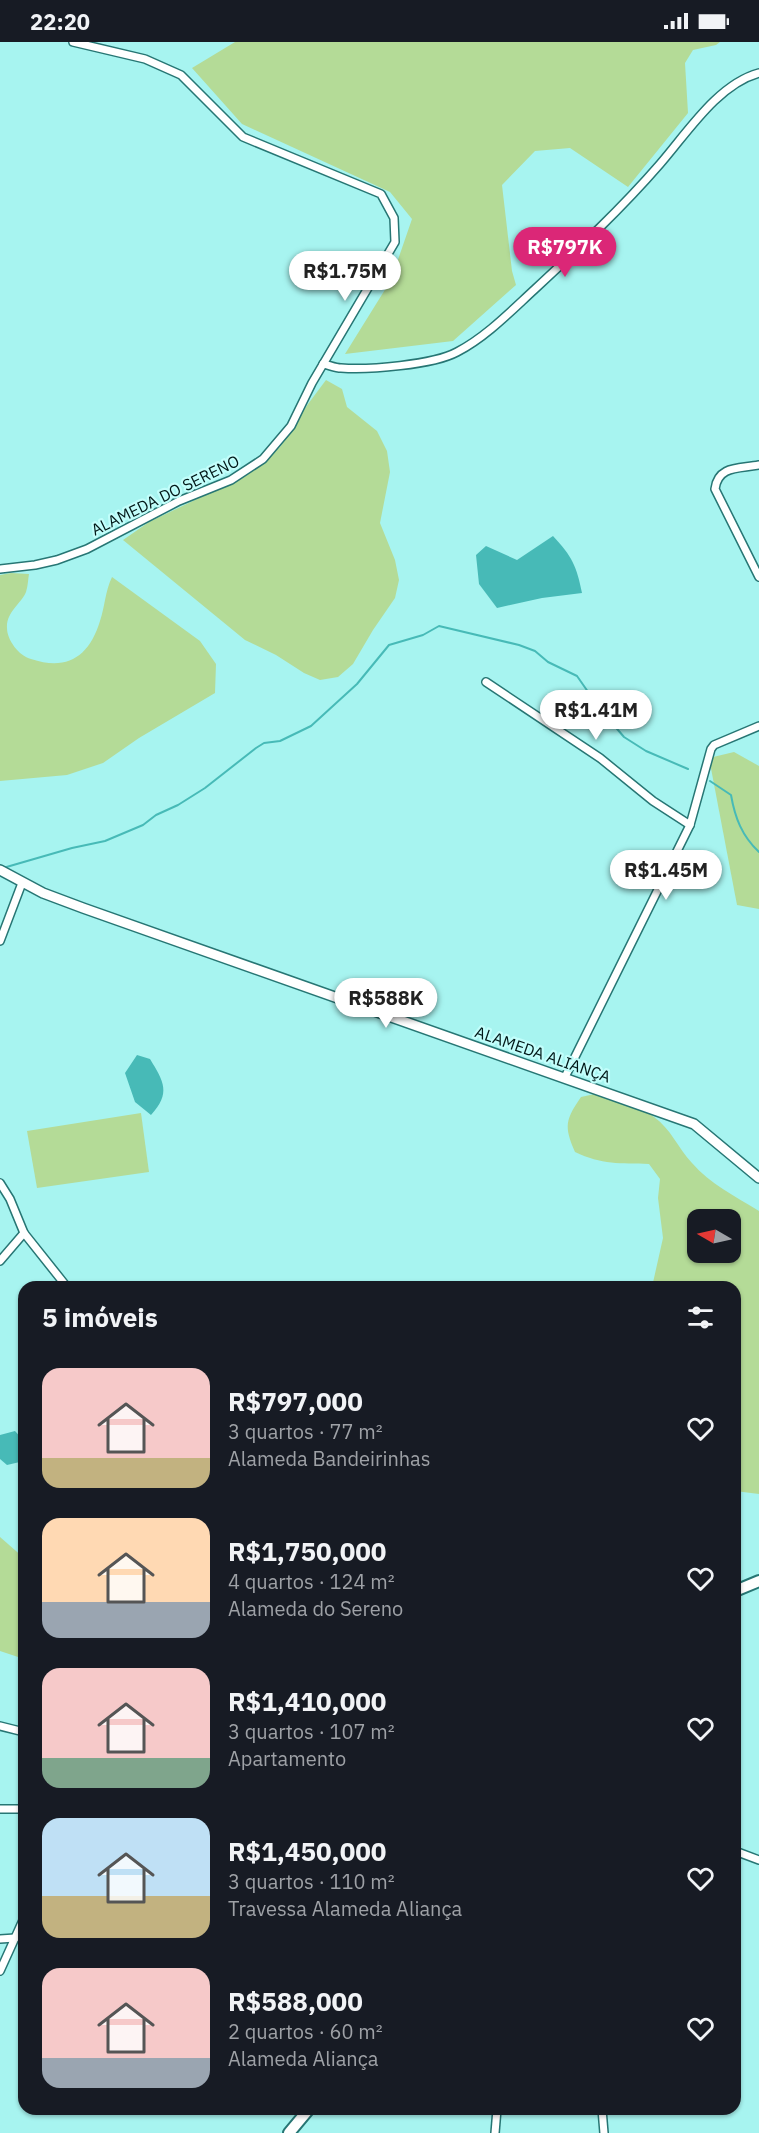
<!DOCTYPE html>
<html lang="pt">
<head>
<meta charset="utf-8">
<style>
  body { margin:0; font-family:"IBM Plex Sans",sans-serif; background:#20242c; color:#f1f3f6; height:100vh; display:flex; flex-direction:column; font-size:22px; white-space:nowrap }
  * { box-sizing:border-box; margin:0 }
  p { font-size:20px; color:#9ea1a6 }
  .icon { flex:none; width:33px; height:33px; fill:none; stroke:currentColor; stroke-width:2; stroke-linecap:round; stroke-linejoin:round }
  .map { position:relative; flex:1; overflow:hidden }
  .details { position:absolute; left:18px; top:1239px; width:723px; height:834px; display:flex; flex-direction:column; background:#171b24; border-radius:18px; box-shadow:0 2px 4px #0004 }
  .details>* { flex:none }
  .needle { width:39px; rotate:279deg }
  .tools { position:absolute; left:687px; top:1167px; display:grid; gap:12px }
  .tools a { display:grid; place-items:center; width:54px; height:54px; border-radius:12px; background:#171b24; box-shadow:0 2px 4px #0004; font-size:30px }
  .price { position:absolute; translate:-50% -51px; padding:0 14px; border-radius:21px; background:#fff; color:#222; font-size:20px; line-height:39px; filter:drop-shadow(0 2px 3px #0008) }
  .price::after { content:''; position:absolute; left:50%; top:36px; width:18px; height:14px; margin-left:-9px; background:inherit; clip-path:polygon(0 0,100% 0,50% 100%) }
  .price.selected { background:#db2777; color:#fff }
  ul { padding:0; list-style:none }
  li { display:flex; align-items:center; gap:18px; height:150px; padding:0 24px }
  li span { display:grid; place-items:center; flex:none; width:168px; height:120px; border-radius:18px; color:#555 }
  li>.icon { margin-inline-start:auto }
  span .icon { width:72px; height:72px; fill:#fffc; stroke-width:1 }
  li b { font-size:26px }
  h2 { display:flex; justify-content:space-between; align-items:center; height:72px; padding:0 24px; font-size:26px }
  .status { display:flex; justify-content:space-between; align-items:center; height:42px; padding:0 30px; background:#171b24; direction:ltr }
  .status svg { height:16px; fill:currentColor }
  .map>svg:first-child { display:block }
</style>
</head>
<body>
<div class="status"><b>22:20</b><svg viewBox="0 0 49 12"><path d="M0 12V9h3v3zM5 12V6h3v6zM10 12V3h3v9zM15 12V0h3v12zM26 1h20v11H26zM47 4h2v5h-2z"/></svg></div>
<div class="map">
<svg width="759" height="2091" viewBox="0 0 759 2091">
  <rect width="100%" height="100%" fill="#a7f4f0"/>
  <g fill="#b4db97" fill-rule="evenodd">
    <path d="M235 0H720L716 3 693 8 685 21 688 71 628 145 570 106 535 109 502 143 512 229 516 243 453 299 345 312 391 238 412 177 390 150 242 82 192 26Z"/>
    <path d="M326 338 342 347 347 365 377 389 387 409 390 430 380 481 395 518 399 538 395 556 373 588 353 622 338 635 320 638 304 631 276 613 245 598 123 498 149 480 247 433 280 405 308 362Z"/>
    <path d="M11 531 29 532C28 537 28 544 26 550 21 562 6 570 7 586 7 598 19 614 31 617 67 629 89 615 100 579 105 564 105 550 112 535L200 599 216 622 215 651 139 696 103 721 67 733 0 739V533Z"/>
    <path d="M734 710 759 724V867L737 863 709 716Z"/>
    <path d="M599 1051C617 1058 638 1063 654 1075 671 1087 678 1106 692 1121 710 1142 735 1154 759 1169V1452L735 1449V1245H652L663 1196 658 1156 660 1137 649 1122C620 1121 602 1123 575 1110 564 1085 565 1078 581 1055ZM698 1178H730V1210H698Z"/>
    <path d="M141 1071 149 1130 37 1146 27 1089Z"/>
    <path d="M0 1495 24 1516V1617L0 1609Z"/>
  </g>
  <g fill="#47bab7">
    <path d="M553 494C572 514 577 525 582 551L542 556 497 566 479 542 476 513 486 504 517 518Z"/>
    <path d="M137 1013 150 1017C164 1040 171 1051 151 1073L135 1060 125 1031Z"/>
    <path d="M15 1389 24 1399V1419L7 1423 0 1417V1393Z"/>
  </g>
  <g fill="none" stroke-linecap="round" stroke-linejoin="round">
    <g stroke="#47bab7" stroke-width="2">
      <path d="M710 739 731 753C735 776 742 794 759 810"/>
      <path d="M3 826 72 806 105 799 143 783 156 773 178 763 205 746 256 706 264 701 280 699 311 684 357 642 389 603 423 593 439 584 519 603 535 609 548 620 577 634 600 667 624 695 646 709 688 727"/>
    </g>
    <defs>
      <g id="street">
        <path d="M323 322C329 323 335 326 341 326 368 328 433 323 457 310 486 295 511 269 535 247 578 207 621 167 660 122 687 91 718 42 759 31"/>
        <path d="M759 423C740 427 718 423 715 447L759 535"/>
        <path d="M0 527 35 523 57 518 87 507 179 459 231 438 263 417 291 384 312 341 395 200 394 176 381 152 243 95 181 33 145 17 73 0"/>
        <path d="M486 640 600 716 653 759 690 783"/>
        <path d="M0 899 22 841"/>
        <path d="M565 1035 690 783 711 707 714 703 759 684"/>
        <path d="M0 1141 10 1157 24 1191 67 1245"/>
        <path d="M0 1219 24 1191"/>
        <path d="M0 1684 24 1690"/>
        <path d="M0 1767H24"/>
        <path d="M735 1809 759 1818"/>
        <path d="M0 1897 15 1896"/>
        <path d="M0 1929 24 1876"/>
        <path d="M602 2067 604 2091"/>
        <path d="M495 2091 497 2067"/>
      </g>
      <path id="secondary" d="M0 828 43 851 83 866 694 1082 759 1136"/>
      <g id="primary">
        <path d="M735 1549 759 1539"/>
        <path d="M289 2091 309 2067"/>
      </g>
    </defs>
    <use href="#street" stroke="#277674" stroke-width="10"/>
    <use href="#secondary" stroke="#277674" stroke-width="12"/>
    <use href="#primary" stroke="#277674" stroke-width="14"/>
    <use href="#street" stroke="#fff" stroke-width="7"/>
    <use href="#secondary" stroke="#fff" stroke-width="9"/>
    <use href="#primary" stroke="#fff" stroke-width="10"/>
  </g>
  <g text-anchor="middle" stroke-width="4.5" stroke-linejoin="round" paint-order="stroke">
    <g font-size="16" fill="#011717" stroke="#c2fefb">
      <text transform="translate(165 453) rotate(-26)" y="6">ALAMEDA DO SERENO</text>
      <text transform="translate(543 1012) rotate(19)" y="6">ALAMEDA ALIANÇA</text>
    </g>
  </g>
</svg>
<div class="tools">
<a><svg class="needle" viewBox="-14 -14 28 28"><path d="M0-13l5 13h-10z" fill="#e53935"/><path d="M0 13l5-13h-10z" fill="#9ea1a6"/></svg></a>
</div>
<b class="price selected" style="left:565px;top:236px">R$797K</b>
<b class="price" style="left:345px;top:260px">R$1.75M</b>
<b class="price" style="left:596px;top:699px">R$1.41M</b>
<b class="price" style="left:666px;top:859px">R$1.45M</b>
<b class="price" style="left:386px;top:987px">R$588K</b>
<section class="details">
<h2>5 imóveis<svg class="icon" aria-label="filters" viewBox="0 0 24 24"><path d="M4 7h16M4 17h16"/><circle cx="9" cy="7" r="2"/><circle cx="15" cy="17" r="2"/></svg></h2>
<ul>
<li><span style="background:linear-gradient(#f6c9c9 75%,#c2b280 0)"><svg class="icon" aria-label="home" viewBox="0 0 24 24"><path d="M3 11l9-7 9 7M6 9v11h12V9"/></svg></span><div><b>R$797,000</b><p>3 quartos · 77 m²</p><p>Alameda Bandeirinhas</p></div><svg class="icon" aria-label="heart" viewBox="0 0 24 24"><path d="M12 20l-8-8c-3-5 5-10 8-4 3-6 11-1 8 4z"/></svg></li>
<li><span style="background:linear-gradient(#ffd9b3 70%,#9aa5b1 0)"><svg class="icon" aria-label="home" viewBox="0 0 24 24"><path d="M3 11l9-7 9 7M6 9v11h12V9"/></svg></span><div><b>R$1,750,000</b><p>4 quartos · 124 m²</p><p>Alameda do Sereno</p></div><svg class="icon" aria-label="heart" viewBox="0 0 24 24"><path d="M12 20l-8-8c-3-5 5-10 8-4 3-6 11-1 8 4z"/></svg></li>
<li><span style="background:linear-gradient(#f6c9c9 75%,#7fa58c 0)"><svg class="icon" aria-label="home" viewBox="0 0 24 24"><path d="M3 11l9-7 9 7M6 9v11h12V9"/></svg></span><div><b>R$1,410,000</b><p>3 quartos · 107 m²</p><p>Apartamento</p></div><svg class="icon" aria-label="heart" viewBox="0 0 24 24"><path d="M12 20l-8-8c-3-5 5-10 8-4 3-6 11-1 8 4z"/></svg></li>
<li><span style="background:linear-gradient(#bfe0f5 65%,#c2b280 0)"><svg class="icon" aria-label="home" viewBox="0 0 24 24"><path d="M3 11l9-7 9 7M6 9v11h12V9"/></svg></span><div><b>R$1,450,000</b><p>3 quartos · 110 m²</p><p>Travessa Alameda Aliança</p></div><svg class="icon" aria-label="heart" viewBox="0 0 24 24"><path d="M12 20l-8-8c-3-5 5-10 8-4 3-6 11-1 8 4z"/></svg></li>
<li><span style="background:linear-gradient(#f6c9c9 75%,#9aa5b1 0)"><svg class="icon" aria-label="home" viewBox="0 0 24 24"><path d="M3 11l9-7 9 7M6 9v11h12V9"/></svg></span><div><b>R$588,000</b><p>2 quartos · 60 m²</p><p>Alameda Aliança</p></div><svg class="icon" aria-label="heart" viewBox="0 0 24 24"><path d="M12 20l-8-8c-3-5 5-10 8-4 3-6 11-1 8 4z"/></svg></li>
</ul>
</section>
</div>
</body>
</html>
